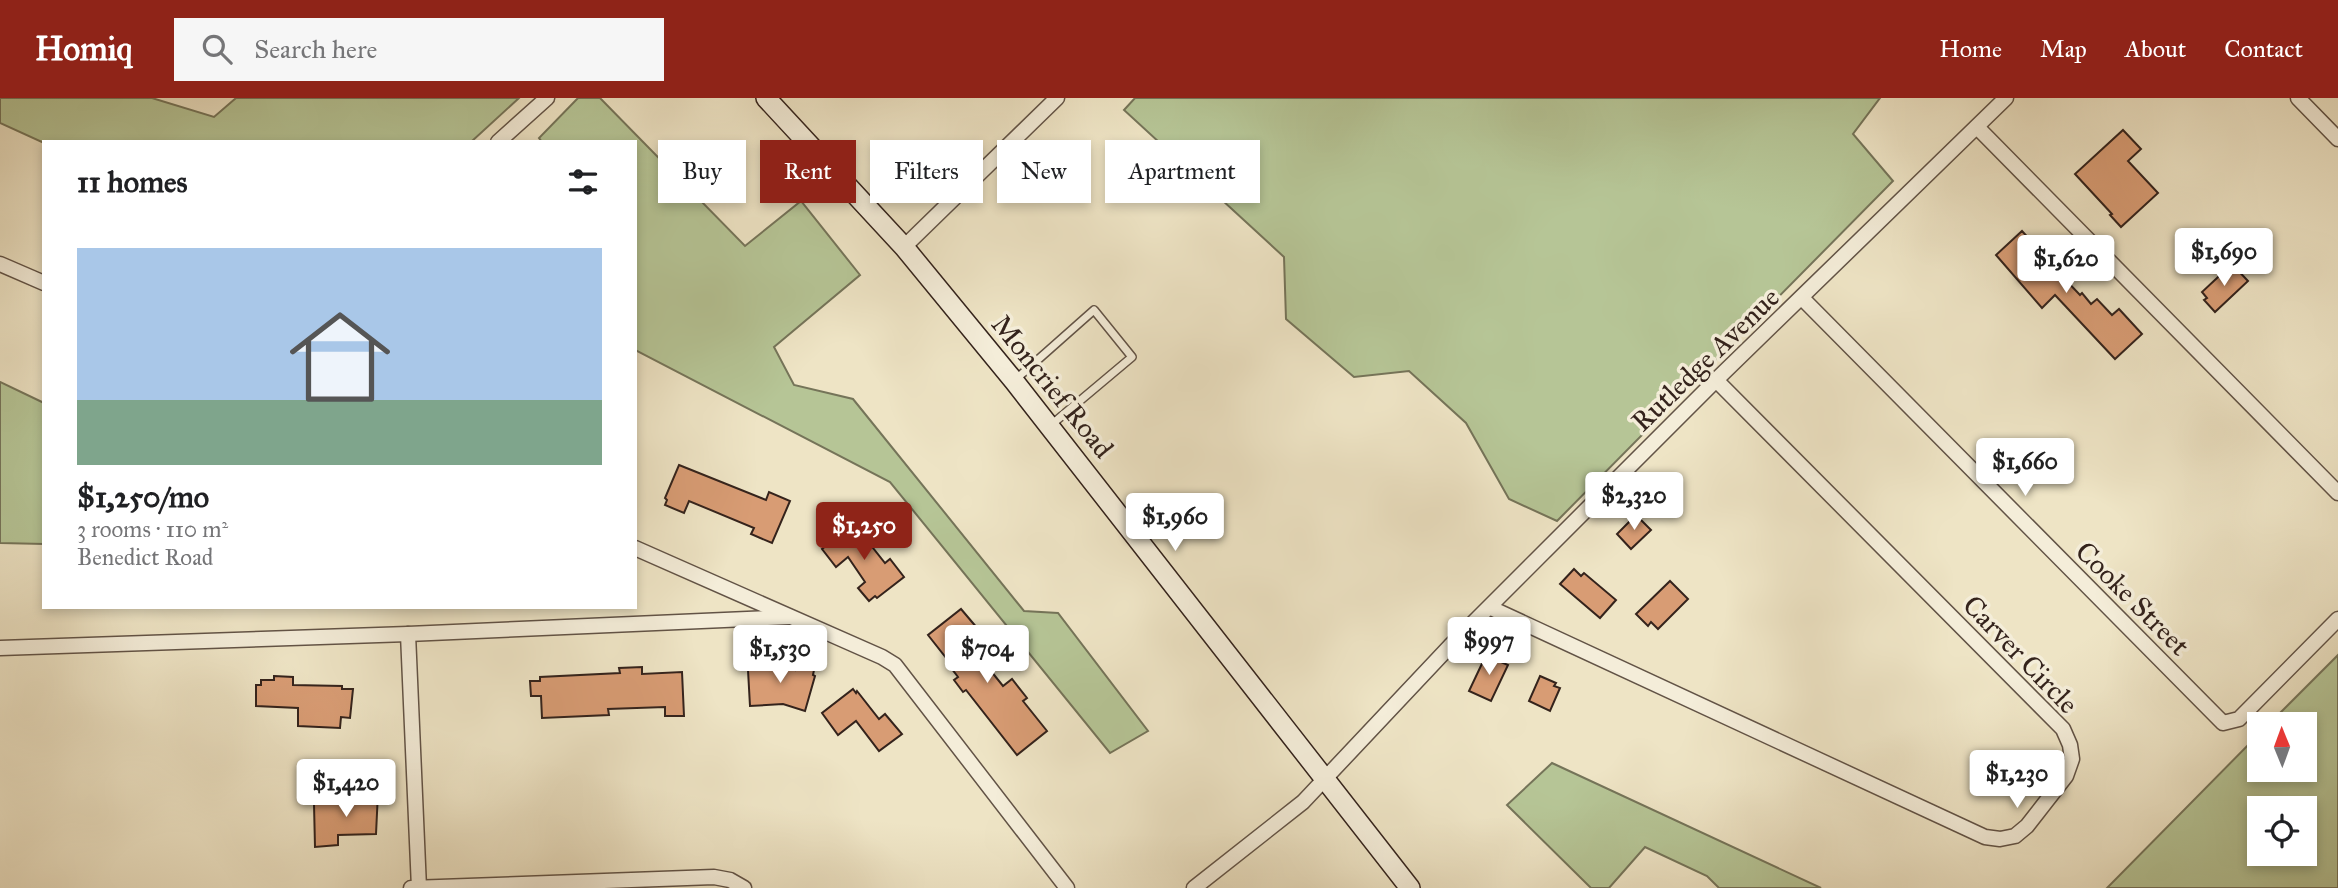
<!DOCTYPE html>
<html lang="en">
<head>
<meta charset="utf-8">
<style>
  body { margin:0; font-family:"IM FELL Great Primer",serif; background:#f6f6f6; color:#202124; height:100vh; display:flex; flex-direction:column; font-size:26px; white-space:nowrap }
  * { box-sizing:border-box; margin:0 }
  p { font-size:23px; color:#757577 }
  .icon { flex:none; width:38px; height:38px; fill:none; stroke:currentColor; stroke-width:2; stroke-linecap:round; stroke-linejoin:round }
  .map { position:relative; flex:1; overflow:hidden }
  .drawer { position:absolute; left:42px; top:42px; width:595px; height:469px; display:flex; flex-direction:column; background:#fff; border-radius:0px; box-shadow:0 4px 10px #0003 }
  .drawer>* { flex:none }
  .banner { position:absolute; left:658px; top:42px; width:665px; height:63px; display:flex; gap:14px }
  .needle { width:46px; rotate:359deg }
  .fabs { position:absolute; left:2247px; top:614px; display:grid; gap:14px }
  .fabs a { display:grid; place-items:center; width:70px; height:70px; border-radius:0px; background:#fff; box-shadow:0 4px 10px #0003; font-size:35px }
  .price { position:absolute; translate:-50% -60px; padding:0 16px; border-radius:7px; background:#fff; color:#222; font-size:23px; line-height:46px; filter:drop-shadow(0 2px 4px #0008) }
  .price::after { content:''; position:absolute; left:50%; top:42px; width:21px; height:16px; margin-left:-10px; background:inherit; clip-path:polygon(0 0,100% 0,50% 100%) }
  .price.active { background:#8f2418; color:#fff }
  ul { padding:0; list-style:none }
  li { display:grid; align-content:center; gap:14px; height:371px; padding:0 35px }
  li+li { border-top:2px solid #e0e0e0 }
  li span { display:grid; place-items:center; height:217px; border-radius:0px; color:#555 }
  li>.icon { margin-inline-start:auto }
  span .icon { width:126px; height:126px; fill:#fffc; stroke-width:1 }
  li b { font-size:30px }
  h2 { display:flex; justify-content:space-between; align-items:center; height:84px; padding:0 35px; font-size:30px }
  .tag { padding:0 24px; border-radius:0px; background:#fff; box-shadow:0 4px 10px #0003; font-size:24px; line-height:63px }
  .tag.active { background:#8f2418; color:#fff }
  header { display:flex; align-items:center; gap:42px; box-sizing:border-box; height:98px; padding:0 35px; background:#8f2418; color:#fff }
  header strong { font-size:33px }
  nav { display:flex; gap:38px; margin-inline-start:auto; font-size:24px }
  .search { width:490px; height:63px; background:#f6f6f6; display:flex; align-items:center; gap:18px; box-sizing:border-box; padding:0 24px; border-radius:0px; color:#757577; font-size:26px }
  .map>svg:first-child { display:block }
</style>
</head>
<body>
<header>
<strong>Homiq</strong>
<div class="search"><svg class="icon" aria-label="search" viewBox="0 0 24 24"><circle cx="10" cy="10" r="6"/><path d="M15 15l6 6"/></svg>Search here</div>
<nav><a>Home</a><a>Map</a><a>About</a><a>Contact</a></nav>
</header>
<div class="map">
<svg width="2338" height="790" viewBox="0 0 2338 790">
  <rect width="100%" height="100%" fill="#eee4c5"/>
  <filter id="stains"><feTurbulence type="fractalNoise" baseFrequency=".00286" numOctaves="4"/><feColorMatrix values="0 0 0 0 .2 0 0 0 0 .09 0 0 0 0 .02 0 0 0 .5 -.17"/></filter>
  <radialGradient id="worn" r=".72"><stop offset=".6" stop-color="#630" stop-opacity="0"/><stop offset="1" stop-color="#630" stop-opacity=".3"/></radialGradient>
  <g fill="#b6c596" stroke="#757459" stroke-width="2" fill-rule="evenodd">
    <path d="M0 0H152L214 19 236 0H519L471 44 44 45 0 25Z"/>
    <path d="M578 0H600L745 148 801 103 860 177 774 249 794 287 853 301 1024 513 1058 515 1148 633 1110 655 890 384 635 252V44H542L539 40Z"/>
    <path d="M1135 0H1880L1853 36 1893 83 1557 423 1509 401 1466 325 1409 273 1354 279 1286 221 1284 159 1124 12Z"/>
    <path d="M0 284 44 305V446L0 445Z"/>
    <path d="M2338 557V790H2107L2259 636V672H2305V626H2269ZM2259 710H2305V756H2259Z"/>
    <path d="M1552 665 1821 790H1719L1707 778 1645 749 1609 790H1591L1507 707Z"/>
  </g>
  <g fill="#d89c74" stroke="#34231c" stroke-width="2">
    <path d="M2123 32 2141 51 2128 63 2158 95 2121 129 2110 117 2112 116 2075 76Z"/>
    <path d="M2022 133 2051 165 2054 162 2065 173 2061 177 2080 197 2082 195 2091 206 2097 201 2112 217 2119 211 2142 236 2115 261 2055 197 2042 210 1996 157Z"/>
    <path d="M2232 166 2248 183 2215 214 2204 202 2207 200 2202 194Z"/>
    <path d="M679 367 766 402 769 394 790 403 772 445 751 436 754 430 689 403 684 415 665 407 667 402 665 400Z"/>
    <path d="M1636 417 1651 432 1631 451 1617 436Z"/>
    <path d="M854 426 885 465 890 461 904 479 877 500 875 498 869 503 858 490 865 484 848 459 836 469 822 451Z"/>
    <path d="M1574 471 1581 478 1584 475 1616 502 1600 520 1560 486Z"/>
    <path d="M1670 483 1688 501 1658 531 1651 524 1648 528 1636 516Z"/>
    <path d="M961 511 978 531 966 542 1003 588 1012 581 1027 600 1023 603 1047 633 1017 657 966 592 963 594 954 582 958 579 952 571 954 570 928 537Z"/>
    <path d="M1488 553 1503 561 1501 564 1508 567 1491 603 1469 593Z"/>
    <path d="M751 565H766L795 572 796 566 814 572 813 577 815 578 805 613 783 606 750 608 748 572H752Z"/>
    <path d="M642 569V576L682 574 684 618H665V609L608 611 609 617 542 620 541 598H531L530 583H540V579L620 575 619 570Z"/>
    <path d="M274 578 293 579V587L342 588V591H353L350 620 341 619 340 630 298 628V610L256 608V587H261V582H274Z"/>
    <path d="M1540 578 1556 585 1554 588 1560 590 1550 613 1529 603Z"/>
    <path d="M853 591 856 595 857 593 879 621 885 616 902 636 879 653 856 623 838 637 822 615Z"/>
    <path d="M378 694 376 736 338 737V747L315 749 314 706H353V695Z"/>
  </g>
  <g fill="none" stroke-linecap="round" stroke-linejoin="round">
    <defs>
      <path id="service" d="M1015 282 1094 212 1132 259 1051 327"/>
      <g id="minor">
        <path d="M2298 0 2338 41"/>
        <path d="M1977 29 2338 395"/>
        <path d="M498 44 547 0"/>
        <path d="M904 149 1057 0"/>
        <path d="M0 166 44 185"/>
        <path d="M1802 200 2223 625 2239 621 2338 521"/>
        <path d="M635 450 882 559 895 567 1067 790"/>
        <path d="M1491 510 1985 739 2000 741 2015 738 2027 728 2066 678 2072 661 2070 647 2063 631 1716 282"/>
        <path d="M408 536 419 790"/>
        <path d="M0 550 408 536 790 519"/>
        <path d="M411 790 714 779 730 782 744 790"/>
        <path d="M1194 790 1303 704 1450 548 1716 282 2006 0"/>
      </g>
      <path id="secondary" d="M766 0 904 149 1014 283 1410 790"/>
    </defs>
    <use href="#service" stroke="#625346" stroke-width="10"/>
    <use href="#minor" stroke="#625346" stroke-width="17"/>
    <use href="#secondary" stroke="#34231c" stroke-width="22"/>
    <use href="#service" stroke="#f4edd9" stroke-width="7"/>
    <use href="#minor" stroke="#f4edd9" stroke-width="14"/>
    <use href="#secondary" stroke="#f4edd9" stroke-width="19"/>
  </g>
  <g text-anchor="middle" stroke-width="7" stroke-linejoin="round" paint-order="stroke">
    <g font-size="28" fill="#34231c" stroke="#f4edd9">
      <text transform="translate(1705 261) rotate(-44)" y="10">Rutledge Avenue</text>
      <text transform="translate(1053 288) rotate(51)" y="10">Moncrief Road</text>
      <text transform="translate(2133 500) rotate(45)" y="10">Cooke Street</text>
      <text transform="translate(2021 556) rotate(46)" y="10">Carver Circle</text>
    </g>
  </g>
  <rect width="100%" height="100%" filter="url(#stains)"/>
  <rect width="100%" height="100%" fill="url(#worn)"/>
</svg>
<div class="fabs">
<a><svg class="needle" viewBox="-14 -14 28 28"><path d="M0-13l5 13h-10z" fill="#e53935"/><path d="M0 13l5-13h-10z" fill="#757577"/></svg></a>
<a><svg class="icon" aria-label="locate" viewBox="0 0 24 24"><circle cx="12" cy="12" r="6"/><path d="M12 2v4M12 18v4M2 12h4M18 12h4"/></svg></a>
</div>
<b class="price" style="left:2224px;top:190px">$1,690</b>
<b class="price" style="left:2066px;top:197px">$1,620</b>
<b class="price" style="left:2025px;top:400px">$1,660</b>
<b class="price" style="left:1634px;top:434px">$2,320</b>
<b class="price" style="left:1175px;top:455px">$1,960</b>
<b class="price active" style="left:864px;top:464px">$1,250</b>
<b class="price" style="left:1489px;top:579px">$997</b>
<b class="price" style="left:780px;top:587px">$1,530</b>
<b class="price" style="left:987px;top:587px">$704</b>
<b class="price" style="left:2017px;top:712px">$1,230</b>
<b class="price" style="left:346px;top:721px">$1,420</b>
<div class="banner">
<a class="tag">Buy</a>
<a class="tag active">Rent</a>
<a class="tag">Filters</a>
<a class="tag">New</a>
<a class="tag">Apartment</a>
</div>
<section class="drawer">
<h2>11 homes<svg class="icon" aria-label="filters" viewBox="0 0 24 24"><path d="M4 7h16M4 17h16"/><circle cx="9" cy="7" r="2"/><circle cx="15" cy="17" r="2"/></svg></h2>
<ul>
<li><span style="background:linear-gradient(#a9c7e8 70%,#7fa58c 0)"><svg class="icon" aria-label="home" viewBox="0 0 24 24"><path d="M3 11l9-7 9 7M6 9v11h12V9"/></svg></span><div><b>$1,250/mo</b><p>3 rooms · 110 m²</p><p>Benedict Road</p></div></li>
</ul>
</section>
</div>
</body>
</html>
